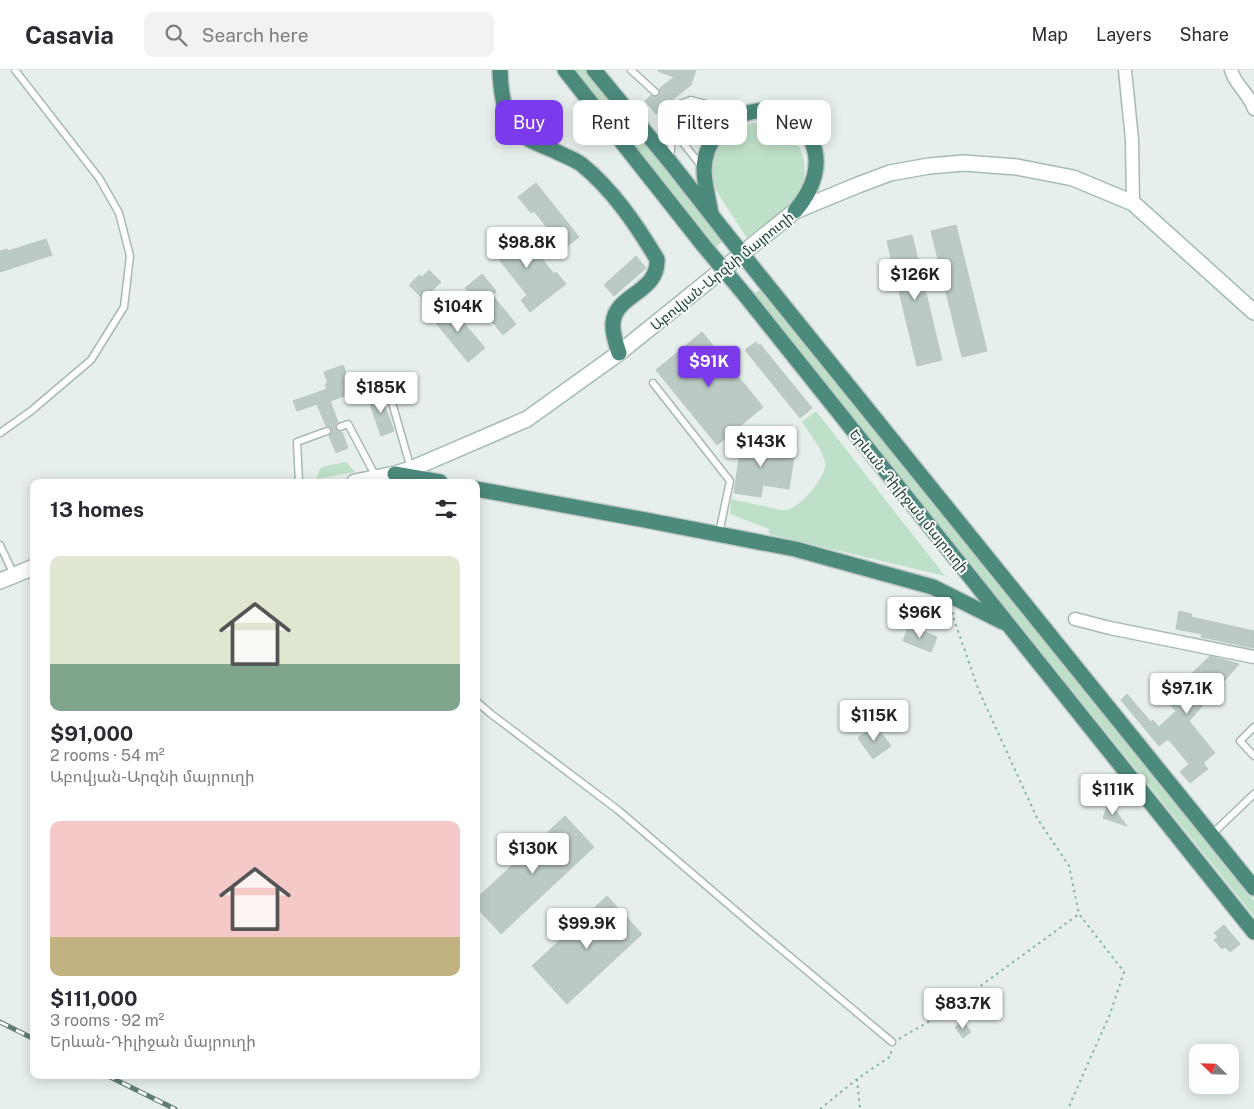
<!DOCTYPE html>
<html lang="en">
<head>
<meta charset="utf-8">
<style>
  body { margin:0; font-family:"Public Sans","Noto Sans Armenian",sans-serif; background:#f2f2f3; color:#2b2b33; height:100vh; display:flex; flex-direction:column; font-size:19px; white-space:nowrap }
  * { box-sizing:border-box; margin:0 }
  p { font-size:16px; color:#7c7c81 }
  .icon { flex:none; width:28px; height:28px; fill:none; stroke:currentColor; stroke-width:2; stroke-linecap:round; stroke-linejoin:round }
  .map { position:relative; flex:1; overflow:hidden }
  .drawer { position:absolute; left:30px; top:409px; width:450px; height:600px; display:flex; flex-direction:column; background:#fff; border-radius:10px; box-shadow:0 2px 12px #0003 }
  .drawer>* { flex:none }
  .guide { position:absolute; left:495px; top:30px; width:475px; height:45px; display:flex; gap:10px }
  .needle { width:32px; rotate:293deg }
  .tools { position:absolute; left:1189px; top:974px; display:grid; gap:10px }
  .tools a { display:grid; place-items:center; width:50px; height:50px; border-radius:10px; background:#fff; box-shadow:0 2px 12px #0003; font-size:25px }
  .price { position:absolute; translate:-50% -42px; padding:0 11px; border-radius:5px; background:#fff; color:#222; font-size:16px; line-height:32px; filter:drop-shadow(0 1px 2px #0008) }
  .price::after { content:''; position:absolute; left:50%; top:30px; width:15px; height:11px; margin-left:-8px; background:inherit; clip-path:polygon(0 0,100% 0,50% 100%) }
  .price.selected { background:#7c3aed; color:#fff }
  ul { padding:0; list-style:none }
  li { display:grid; align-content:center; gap:10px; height:265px; padding:0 20px }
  li span { display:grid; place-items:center; height:155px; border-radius:10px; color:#555 }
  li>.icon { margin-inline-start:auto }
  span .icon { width:90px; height:90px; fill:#fffc; stroke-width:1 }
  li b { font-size:21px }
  h2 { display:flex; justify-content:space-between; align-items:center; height:60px; padding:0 20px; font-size:21px }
  .chip { padding:0 18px; border-radius:10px; background:#fff; box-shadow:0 2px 12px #0003; font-size:18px; line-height:45px }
  .chip.selected { background:#7c3aed; color:#fff }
  header { display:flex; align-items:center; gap:30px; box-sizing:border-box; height:70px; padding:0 25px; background:#fff; border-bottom:1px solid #e1e1e2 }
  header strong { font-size:24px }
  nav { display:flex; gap:28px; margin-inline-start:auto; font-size:18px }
  .search { width:350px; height:45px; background:#f2f2f3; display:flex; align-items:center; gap:12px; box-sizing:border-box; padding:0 18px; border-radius:10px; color:#7c7c81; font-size:19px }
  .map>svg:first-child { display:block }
</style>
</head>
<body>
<header>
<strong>Casavia</strong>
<div class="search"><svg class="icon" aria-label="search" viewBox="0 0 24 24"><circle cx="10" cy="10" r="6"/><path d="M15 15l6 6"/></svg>Search here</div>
<nav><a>Map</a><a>Layers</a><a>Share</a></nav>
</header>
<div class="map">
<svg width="1254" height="1039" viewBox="0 0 1254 1039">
  <rect width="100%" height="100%" fill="#e6efeb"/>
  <g fill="#bfe0c8">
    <path d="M576 0H586L723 171 716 177Z"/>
    <path d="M754 53C765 54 775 55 784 61 807 75 811 107 795 129 785 142 761 157 747 168L717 122C703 89 720 61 754 53Z"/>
    <path d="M761 219 816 286 1254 831V846L754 224Z"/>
    <path d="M816 341 945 506 769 464V459L730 444 731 429 781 440C785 440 788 440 792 438 803 433 824 409 825 396 826 394 825 391 824 389 821 377 809 363 802 352Z"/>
    <path d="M346 392 355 402 316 409 321 397Z"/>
  </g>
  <g fill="#bbcac4" stroke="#b8c9c2">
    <path d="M659 0H696L691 15 672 30 668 29 664 31 663 34 664 37 656 44 645 31 651 25 654 27 658 26 660 23 659 19 674 7 658 1Z"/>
    <path d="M536 113 579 167 564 179 534 141 531 143 518 127Z"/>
    <path d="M956 155 987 281 962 287 931 161Z"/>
    <path d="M517 157 554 204 556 202 566 214 530 242 521 230 527 225 490 178Z"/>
    <path d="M912 165 942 290 917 296 887 171Z"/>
    <path d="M46 169 52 185 0 202V181L7 179 8 181Z"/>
    <path d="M636 186 646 198 614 226 604 215Z"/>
    <path d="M429 200 441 212 423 229 409 215 419 205 422 207Z"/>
    <path d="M482 204 496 221 493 226 516 254 503 265 465 218Z"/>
    <path d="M447 233 485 278 468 292 431 247Z"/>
    <path d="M702 262 763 337 717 375 656 300Z"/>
    <path d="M756 272 759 276 760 274 812 338 800 348 745 280Z"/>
    <path d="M343 295 353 323 330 331 338 352 335 356 336 359 339 362H342L348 378 336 383 329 366 332 362 331 359 328 356H326L317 334 297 341 293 331 327 319 325 314 328 313 324 302Z"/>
    <path d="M374 320 375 324 381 326 394 361 381 366 369 331 372 327 370 322Z"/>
    <path d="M742 367 771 372 769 382 794 386 789 419 763 415 761 427 734 423Z"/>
    <path d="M1179 541 1192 544 1191 547 1254 561V578L1201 567 1202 564 1176 559Z"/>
    <path d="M909 555 937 567 931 582 903 571Z"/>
    <path d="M1210 586 1239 594 1189 651 1215 683 1203 693 1208 699 1190 713 1180 702 1189 694 1168 669 1159 676 1121 630 1127 624 1151 652 1153 650 1159 657 1176 641 1167 631H1161L1162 619H1197L1187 608Z"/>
    <path d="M875 655 891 676 873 689 858 668Z"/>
    <path d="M1107 736 1115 740 1127 756 1103 748Z"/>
    <path d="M565 746 594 777 501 864 476 837V829Z"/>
    <path d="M607 826 642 864 567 934 532 896Z"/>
    <path d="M1224 855 1240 874 1230 882 1225 877 1222 879 1214 870 1218 867 1214 863Z"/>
    <path d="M963 951 971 962 963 968 955 957Z"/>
  </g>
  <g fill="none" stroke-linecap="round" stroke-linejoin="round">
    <defs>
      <g id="service">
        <path d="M631 0 655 22"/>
        <path d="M668 34 672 37 673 60 702 97"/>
        <path d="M672 37 691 30 740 43"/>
        <path d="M670 89 673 60"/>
        <path d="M653 313 730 411 719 463"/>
        <path d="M379 321 386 320 389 322 411 399"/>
        <path d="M360 328 367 326"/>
        <path d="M340 357 348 354 376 407"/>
        <path d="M0 363 31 341 91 290 124 237 130 186 119 143 99 108 15 0"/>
        <path d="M299 412 297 372 327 361"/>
        <path d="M0 475 14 505"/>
        <path d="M476 631 491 644 618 740 757 859 892 972"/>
        <path d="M1254 657 1240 671 1254 686"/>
        <path d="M1211 765 1254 724"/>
      </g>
      <g id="minor">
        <path d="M1125 0 1132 70 1133 133"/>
        <path d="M1231 0C1235 15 1249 23 1254 39"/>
        <path d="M1075 549 1110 558 1254 587"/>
      </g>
      <g id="secondary">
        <path d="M355 412 395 404 411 399 527 349 619 283 795 141 858 115 890 103 929 96 964 93 1017 97 1073 108 1133 133 1254 242"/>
        <path d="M0 511 34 497"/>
      </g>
      <g id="trunk">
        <path d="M500 0C500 14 504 48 514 59 524 69 544 76 557 82 565 86 574 89 581 94 612 119 636 154 657 189 659 223 615 224 613 253 612 263 616 274 619 283"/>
        <path d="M565 0 704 176"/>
        <path d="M594 0 670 92 724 161"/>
        <path d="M711 144C709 130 704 114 704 99 705 71 725 48 751 42 759 40 767 39 774 41 783 43 790 49 797 55 801 58 807 63 810 68 824 94 812 121 795 141"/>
        <path d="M763 210 1254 818"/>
        <path d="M745 225 1254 862"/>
        <path d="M395 404 440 412"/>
        <path d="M476 419 640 449 795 479 933 517 1003 552"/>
      </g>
    </defs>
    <use href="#service" stroke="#a8b8b2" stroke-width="9"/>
    <use href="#minor" stroke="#a8b8b2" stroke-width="15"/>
    <use href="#secondary" stroke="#a4bbb3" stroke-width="18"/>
    <use href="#trunk" stroke="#c2cac8" stroke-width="18"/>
    <g stroke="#86b3a5" stroke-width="2" stroke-dasharray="2.5 4" stroke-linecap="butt">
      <path d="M954 543 952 544 979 621 1037 748 1069 796 1079 844 1124 902 1110 944 1070 1034 1069 1039"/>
      <path d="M899 969 942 944 1079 844"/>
      <path d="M857 1009 860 1039"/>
      <path d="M820 1039 857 1009 891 986V979"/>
    </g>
    <use href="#service" stroke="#fff" stroke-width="6"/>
    <use href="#minor" stroke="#fff" stroke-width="12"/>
    <use href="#secondary" stroke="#fff" stroke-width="15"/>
    <use href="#trunk" stroke="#4c8a7c" stroke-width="15"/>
    <defs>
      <g id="rail">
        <path d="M0 952 34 969"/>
        <path d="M106 1005 175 1039"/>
      </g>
    </defs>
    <use href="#rail" stroke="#5f7d75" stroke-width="5"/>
    <use href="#rail" stroke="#f7fbf9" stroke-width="3" stroke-dasharray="9" stroke-linecap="butt"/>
    <defs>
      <g id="trunk-bridge">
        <path d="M724 161 763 210"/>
        <path d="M704 176 745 225"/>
      </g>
    </defs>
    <use href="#trunk-bridge" stroke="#c2cac8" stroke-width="18" stroke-linecap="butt"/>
    <use href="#trunk-bridge" stroke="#4c8a7c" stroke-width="15"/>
  </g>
  <g text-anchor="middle" stroke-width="4" stroke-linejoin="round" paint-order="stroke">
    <g font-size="14" fill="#24423a" stroke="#f7fbf9">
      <text transform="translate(722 201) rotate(-39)" y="5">Աբովյան-Արզնի մայրուղի</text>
      <text transform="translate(909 431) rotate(51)" y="5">Երևան-Դիլիջան մայրուղի</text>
    </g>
  </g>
</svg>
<div class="tools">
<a><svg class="needle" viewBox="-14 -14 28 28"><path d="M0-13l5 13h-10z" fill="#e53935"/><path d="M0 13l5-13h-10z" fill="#7c7c81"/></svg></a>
</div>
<b class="price" style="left:527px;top:199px">$98.8K</b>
<b class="price" style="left:915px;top:231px">$126K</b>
<b class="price" style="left:458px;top:263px">$104K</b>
<b class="price selected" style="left:709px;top:318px">$91K</b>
<b class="price" style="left:381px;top:344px">$185K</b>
<b class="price" style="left:761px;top:398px">$143K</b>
<b class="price" style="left:920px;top:569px">$96K</b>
<b class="price" style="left:1187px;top:645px">$97.1K</b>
<b class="price" style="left:874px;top:672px">$115K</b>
<b class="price" style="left:1113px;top:746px">$111K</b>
<b class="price" style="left:533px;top:805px">$130K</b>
<b class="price" style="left:587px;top:880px">$99.9K</b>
<b class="price" style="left:963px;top:960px">$83.7K</b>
<div class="guide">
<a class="chip selected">Buy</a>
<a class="chip">Rent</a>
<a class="chip">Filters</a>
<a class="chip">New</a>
</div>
<section class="drawer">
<h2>13 homes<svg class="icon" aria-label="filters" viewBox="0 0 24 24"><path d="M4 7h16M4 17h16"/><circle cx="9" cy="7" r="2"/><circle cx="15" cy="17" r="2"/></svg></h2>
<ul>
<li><span style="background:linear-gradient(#dfe7d0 70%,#7fa58c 0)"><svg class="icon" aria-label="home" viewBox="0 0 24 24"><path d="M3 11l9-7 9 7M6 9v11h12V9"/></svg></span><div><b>$91,000</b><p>2 rooms · 54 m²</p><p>Աբովյան-Արզնի մայրուղի</p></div></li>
<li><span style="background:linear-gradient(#f6c9c9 75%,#c2b280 0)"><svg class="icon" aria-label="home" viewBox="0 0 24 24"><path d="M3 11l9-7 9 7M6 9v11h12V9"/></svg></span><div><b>$111,000</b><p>3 rooms · 92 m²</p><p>Երևան-Դիլիջան մայրուղի</p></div></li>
</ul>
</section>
</div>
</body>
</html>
